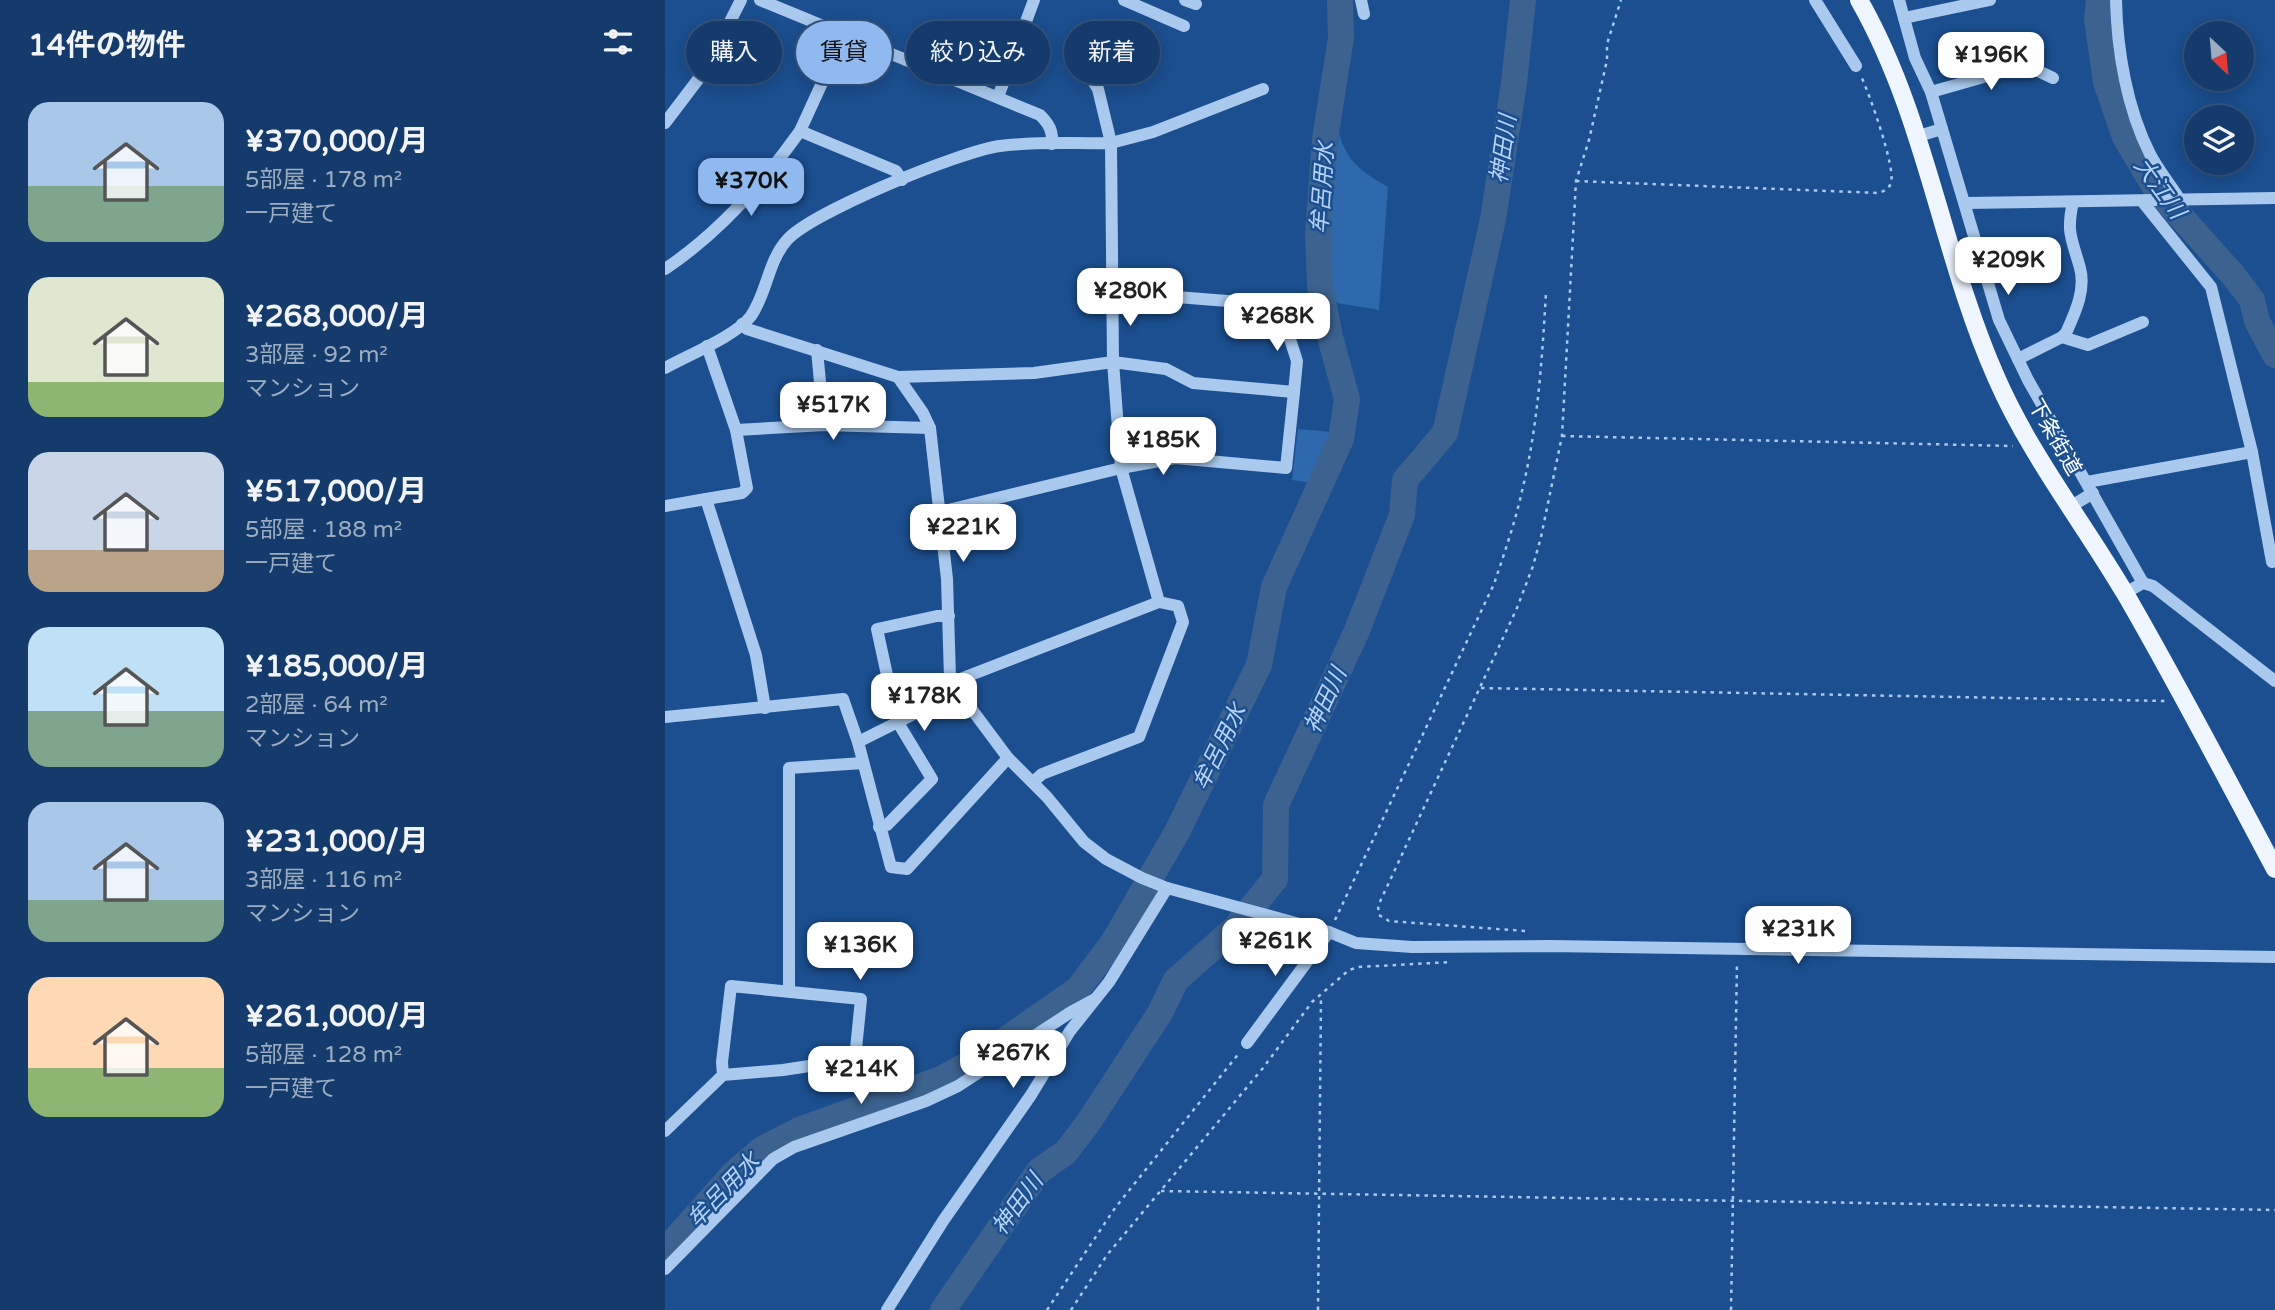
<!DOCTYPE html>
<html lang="ja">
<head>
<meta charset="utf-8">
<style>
  body { margin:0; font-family:"Varela Round","Noto Sans JP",sans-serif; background:#1d4271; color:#f1f3f6; height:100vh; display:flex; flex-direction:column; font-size:26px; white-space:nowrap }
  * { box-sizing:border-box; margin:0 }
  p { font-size:23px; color:#9dadc1 }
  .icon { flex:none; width:38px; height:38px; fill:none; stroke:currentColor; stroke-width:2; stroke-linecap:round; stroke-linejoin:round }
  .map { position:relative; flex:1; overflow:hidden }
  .drawer { display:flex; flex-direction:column; background:#143b6b; width:665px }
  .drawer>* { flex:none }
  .banner { position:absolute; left:21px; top:21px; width:665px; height:63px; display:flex; gap:14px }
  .needle { width:46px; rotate:154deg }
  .controls { position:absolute; left:1519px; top:21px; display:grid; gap:14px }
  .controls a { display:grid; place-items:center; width:70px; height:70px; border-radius:50%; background:#143b6b; box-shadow:0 4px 18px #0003,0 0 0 2px #33557e; font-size:35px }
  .price { position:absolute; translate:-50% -60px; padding:0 16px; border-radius:14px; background:#fff; color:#222; font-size:23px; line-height:46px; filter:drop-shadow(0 2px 4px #0008) }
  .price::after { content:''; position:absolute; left:50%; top:42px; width:21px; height:16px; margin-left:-10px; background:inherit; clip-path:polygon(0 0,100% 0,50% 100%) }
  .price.active { background:#90b9f0; color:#111 }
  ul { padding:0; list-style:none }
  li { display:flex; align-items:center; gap:21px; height:175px; padding:0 28px }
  li span { display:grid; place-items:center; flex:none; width:196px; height:140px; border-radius:21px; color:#555 }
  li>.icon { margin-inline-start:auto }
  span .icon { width:84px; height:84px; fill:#fffc; stroke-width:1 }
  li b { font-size:30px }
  h2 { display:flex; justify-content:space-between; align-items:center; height:84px; padding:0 28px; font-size:30px }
  .chip { padding:0 24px; border-radius:32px; background:#143b6b; box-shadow:0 4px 18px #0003,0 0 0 2px #33557e; font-size:24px; line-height:63px }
  .chip.active { background:#90b9f0; color:#111 }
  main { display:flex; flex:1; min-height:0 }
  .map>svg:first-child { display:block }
</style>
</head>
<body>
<main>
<section class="drawer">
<h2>14件の物件<svg class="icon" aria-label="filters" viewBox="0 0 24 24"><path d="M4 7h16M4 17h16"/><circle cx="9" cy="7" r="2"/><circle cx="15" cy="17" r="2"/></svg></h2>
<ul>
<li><span style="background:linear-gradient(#a9c7e8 60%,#7fa58c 0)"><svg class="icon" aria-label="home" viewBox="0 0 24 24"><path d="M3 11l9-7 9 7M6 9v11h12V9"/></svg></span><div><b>¥370,000/月</b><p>5部屋 · 178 m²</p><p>一戸建て</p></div></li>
<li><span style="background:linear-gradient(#dfe7d0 75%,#8fb573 0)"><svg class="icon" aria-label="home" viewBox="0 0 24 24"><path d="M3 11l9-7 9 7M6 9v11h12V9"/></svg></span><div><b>¥268,000/月</b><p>3部屋 · 92 m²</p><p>マンション</p></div></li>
<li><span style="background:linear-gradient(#c9d6e8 70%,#b9a48a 0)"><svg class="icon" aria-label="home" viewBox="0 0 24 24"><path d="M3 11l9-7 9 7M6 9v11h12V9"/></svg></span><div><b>¥517,000/月</b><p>5部屋 · 188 m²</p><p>一戸建て</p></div></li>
<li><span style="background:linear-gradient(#bfe0f5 60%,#7fa58c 0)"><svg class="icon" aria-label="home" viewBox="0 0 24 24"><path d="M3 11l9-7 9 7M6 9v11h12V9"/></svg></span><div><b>¥185,000/月</b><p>2部屋 · 64 m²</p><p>マンション</p></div></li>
<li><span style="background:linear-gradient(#a9c7e8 70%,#7fa58c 0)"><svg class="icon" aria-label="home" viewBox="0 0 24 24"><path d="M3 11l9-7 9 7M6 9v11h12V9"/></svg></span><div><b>¥231,000/月</b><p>3部屋 · 116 m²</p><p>マンション</p></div></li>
<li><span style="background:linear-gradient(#ffd9b3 65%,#8fb573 0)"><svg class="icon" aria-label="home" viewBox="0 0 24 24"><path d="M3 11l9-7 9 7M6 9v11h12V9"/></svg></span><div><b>¥261,000/月</b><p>5部屋 · 128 m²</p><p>一戸建て</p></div></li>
</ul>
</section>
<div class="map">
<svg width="1610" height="1310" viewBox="0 0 1610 1310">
  <rect width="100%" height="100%" fill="#1b4f8f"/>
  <g fill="#2e69ad">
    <path d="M674 133C682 162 697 172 723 187L714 310 672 303 664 282 667 190Z"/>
    <path d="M633 429 666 432V442L647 483 627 480Z"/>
  </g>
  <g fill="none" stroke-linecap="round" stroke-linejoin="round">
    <g stroke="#3c6290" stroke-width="26">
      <path d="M1434 0 1432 19 1441 82 1460 137 1491 189 1568 275 1587 300 1592 321 1610 355"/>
      <path d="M0 1251 68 1174 97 1149 134 1130 276 1079 313 1059 413 989 449 941 512 832 594 665 609 587 676 439 682 399 665 337 655 286 653 233 660 139 676 38 675 0"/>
      <path d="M278 1310 374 1171 401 1152 423 1123 495 1013 511 980 570 928 610 879 611 805 691 633 737 515 740 480 780 433 828 219 849 83 858 0"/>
    </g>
    <g stroke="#a9c9ee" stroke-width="2.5" stroke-dasharray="3.5 5" stroke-linecap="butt">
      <path d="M911 181 1214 193C1219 191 1224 189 1226 183 1231 168 1204 93 1196 76"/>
      <path d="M897 436 1348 446"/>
      <path d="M816 688 1502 701"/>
      <path d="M670 920 829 584C839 554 850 523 857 491 873 426 877 359 881 293"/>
      <path d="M860 931 724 921 714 915 713 906 852 608 868 566 876 537 897 436 911 181 924 140 942 60V44L956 0"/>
      <path d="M496 1191 1610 1210"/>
      <path d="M382 1310 450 1208 575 1052"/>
      <path d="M406 1310 442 1255 598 1068 647 1002 684 970 694 967 786 962"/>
      <path d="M653 1310 656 996"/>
      <path d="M1066 1310 1072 962"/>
    </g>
    <g stroke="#a9c9ee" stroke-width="12">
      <path d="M95 0 375 115C384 124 388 131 387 144"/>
      <path d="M459 0 519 26"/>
      <path d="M520 0 531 4"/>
      <path d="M696 0 699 14"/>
      <path d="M1150 0 1191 66"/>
      <path d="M1234 0 1250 58 1266 92 1334 320 1363 380 1478 583"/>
      <path d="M1451 0C1452 50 1462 109 1485 154 1493 170 1506 185 1515 200"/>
      <path d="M1239 18 1325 0"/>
      <path d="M179 35 135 131 231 171 237 180"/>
      <path d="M417 64 433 89 446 143 488 132 598 89"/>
      <path d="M1266 92 1343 70 1369 69 1388 78"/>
      <path d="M333 97 369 0"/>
      <path d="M0 123 41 69 76 0"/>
      <path d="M1250 137 1277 129"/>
      <path d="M1300 203 1610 198"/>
      <path d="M0 269C54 233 98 183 135 131"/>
      <path d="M77 324 82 329 233 377 258 413 265 428 282 579 285 678 290 681 299 699 343 758 382 797 419 842 441 859 477 878 502 888 664 932 691 943 747 947 885 946 1610 957"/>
      <path d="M1397 337 1423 345 1478 322"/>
      <path d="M42 346 71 430 82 488 77 493 41 499 91 655 100 708"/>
      <path d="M152 350 159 425"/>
      <path d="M1353 359 1397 337 1401 333C1410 313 1421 290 1415 268 1407 239 1401 233 1408 202"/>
      <path d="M0 368C23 355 71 336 86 316 102 293 103 261 122 240 147 212 296 151 335 146 371 141 410 144 446 143L448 362 456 468 494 602 513 606 518 622 474 737 377 774 368 782"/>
      <path d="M233 377 369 373 448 362 501 369 528 383 629 392 632 361 614 305 448 292"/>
      <path d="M71 430 159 425 265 428"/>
      <path d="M1587 452 1607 562"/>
      <path d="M1422 482 1587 452 1546 287 1477 201"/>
      <path d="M0 506 41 499"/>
      <path d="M1405 507 1428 493"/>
      <path d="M275 512 456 468 510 458 621 468 629 392"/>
      <path d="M1460 593 1478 583 1488 586 1610 681"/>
      <path d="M0 717 178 699 193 742 226 867 242 869 343 758"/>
      <path d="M193 742 251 713 290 681 494 602"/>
      <path d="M214 827 222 825 267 779 232 721 212 629 272 616H284"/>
      <path d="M124 991V768L198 763"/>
      <path d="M582 1043 664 932"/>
      <path d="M0 1131 58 1075 118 1070 190 1059 196 999 66 986 57 1062 58 1075"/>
      <path d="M0 1269 108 1159 129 1147 261 1101 293 1086 406 1012 430 999"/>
      <path d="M222 1310 278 1221 366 1095 405 1031 444 982 502 888"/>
    </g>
    <path stroke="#f0f6ff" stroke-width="18" d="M1194 0C1261 117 1277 255 1331 377 1365 455 1418 522 1461 595 1513 685 1561 777 1610 869"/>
  </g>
  <g text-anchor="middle" stroke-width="5" stroke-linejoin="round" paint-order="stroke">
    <g font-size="21" fill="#fff" stroke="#1b4f8f">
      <text transform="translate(1390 437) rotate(60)" y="7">下条街道</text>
    </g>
    <g font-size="23" font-style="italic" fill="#b5d3f5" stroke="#1b4f8f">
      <text transform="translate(838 149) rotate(-82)" y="8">神田川</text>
      <text transform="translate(657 188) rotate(-86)" y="8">牟呂用水</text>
      <text transform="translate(1495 188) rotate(54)" y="8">大江川</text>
      <text transform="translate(660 700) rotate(-65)" y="8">神田川</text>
      <text transform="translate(554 747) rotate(-64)" y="8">牟呂用水</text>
      <text transform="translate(58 1190) rotate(-46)" y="8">牟呂用水</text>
      <text transform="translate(352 1204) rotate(-54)" y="8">神田川</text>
    </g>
  </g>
</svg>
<div class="controls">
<a><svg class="needle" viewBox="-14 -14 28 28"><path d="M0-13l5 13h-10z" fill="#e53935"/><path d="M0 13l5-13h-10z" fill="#9dadc1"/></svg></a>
<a><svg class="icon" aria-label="layers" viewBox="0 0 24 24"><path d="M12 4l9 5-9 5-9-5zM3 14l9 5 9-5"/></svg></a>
</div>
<b class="price" style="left:1326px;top:92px">¥196K</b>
<b class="price active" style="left:86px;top:218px">¥370K</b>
<b class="price" style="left:1343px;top:297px">¥209K</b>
<b class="price" style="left:465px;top:328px">¥280K</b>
<b class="price" style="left:612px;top:353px">¥268K</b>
<b class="price" style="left:168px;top:442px">¥517K</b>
<b class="price" style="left:498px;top:477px">¥185K</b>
<b class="price" style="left:298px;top:564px">¥221K</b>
<b class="price" style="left:259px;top:733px">¥178K</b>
<b class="price" style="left:1133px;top:966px">¥231K</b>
<b class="price" style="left:610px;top:978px">¥261K</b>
<b class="price" style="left:195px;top:982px">¥136K</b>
<b class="price" style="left:348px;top:1090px">¥267K</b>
<b class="price" style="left:196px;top:1106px">¥214K</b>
<div class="banner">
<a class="chip">購入</a>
<a class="chip active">賃貸</a>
<a class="chip">絞り込み</a>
<a class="chip">新着</a>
</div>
</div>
</main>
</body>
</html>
